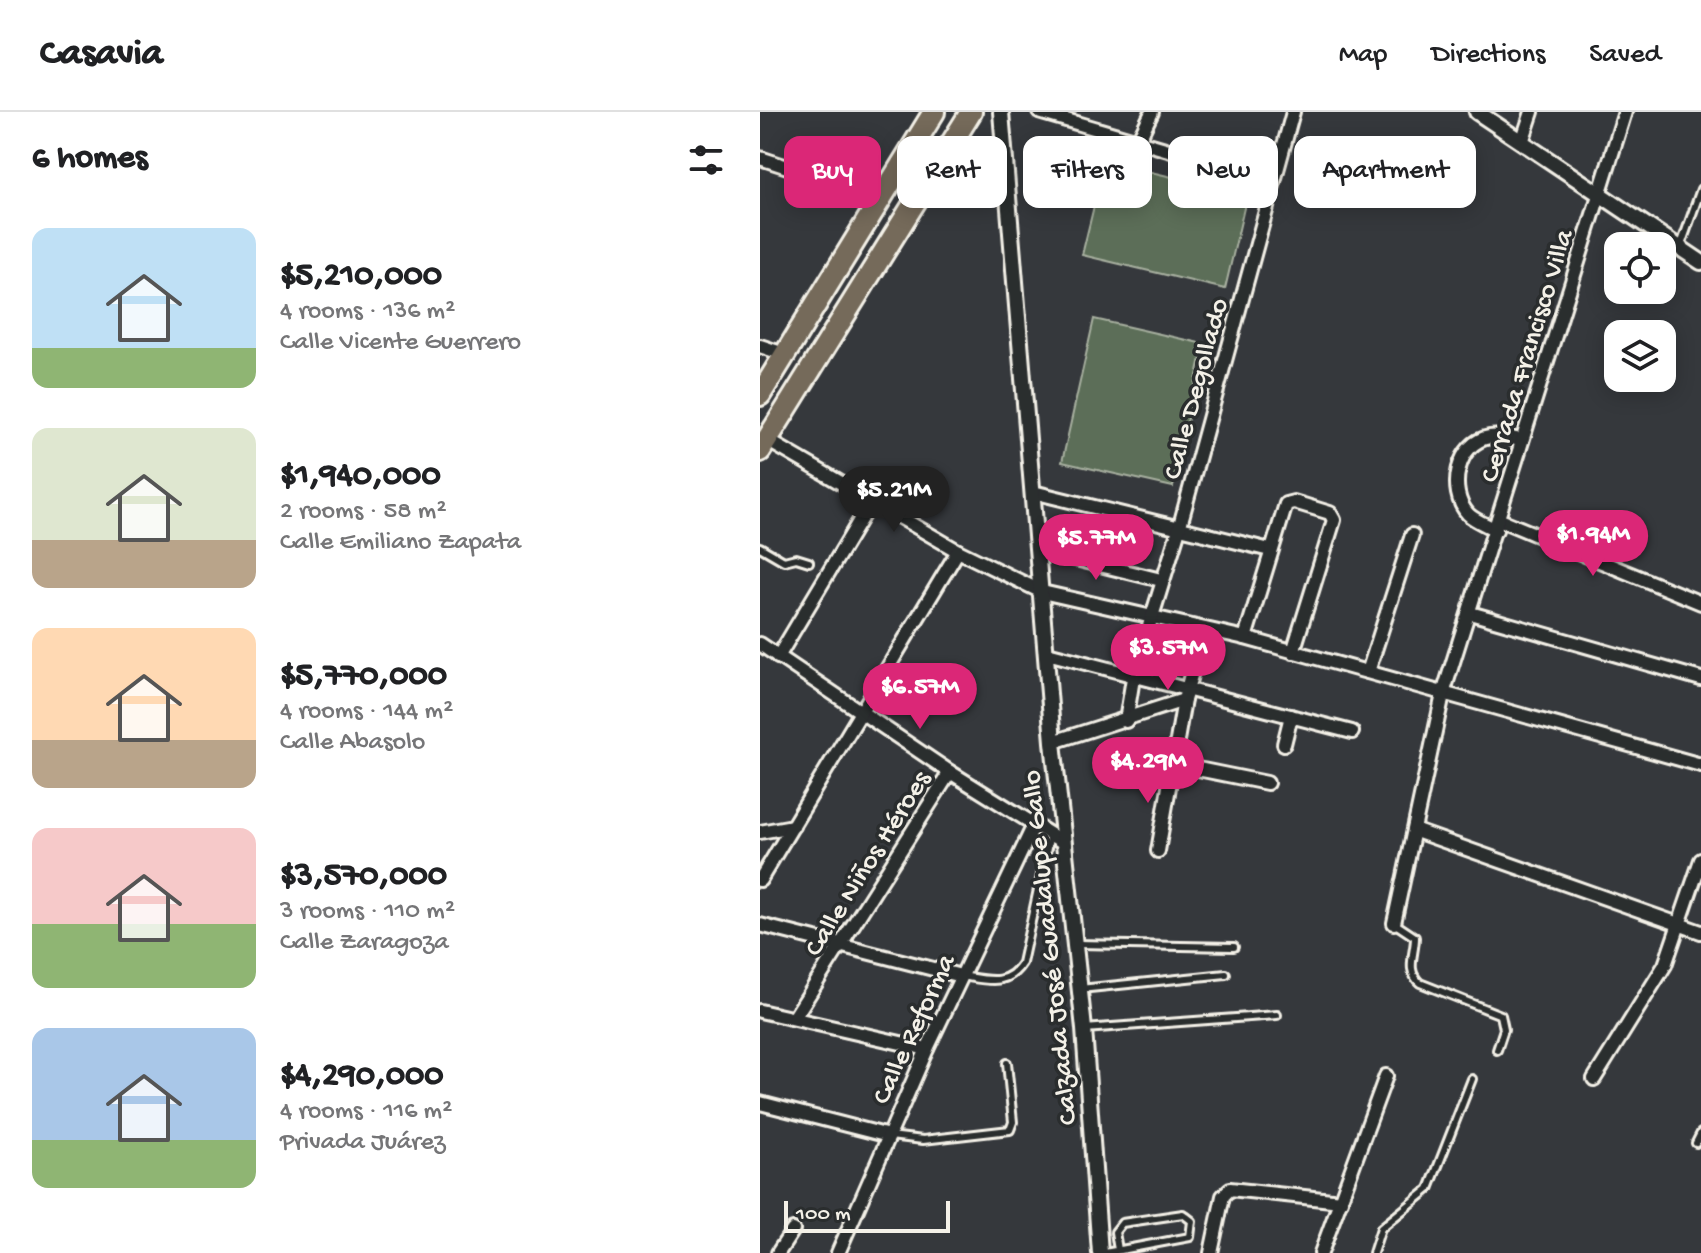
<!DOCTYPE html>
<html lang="en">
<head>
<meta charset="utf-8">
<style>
  body { margin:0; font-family:"Gochi Hand",sans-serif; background:#f2f2f2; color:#202124; height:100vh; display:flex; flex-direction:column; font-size:30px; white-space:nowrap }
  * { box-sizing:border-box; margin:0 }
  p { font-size:26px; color:#757577 }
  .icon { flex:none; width:44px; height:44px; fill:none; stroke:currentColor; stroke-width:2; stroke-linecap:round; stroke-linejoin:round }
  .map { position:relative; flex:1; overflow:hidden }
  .details { display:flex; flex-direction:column; background:#fff; width:760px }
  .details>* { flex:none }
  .hud { position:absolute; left:24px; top:24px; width:760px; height:72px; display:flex; gap:16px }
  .fabs { position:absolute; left:844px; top:120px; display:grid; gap:16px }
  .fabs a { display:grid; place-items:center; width:72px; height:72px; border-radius:16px; background:#fff; box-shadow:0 4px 20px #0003; font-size:40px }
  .scale { position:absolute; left:24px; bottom:20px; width:166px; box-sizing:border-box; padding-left:8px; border:4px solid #f4f1e8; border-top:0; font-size:22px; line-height:28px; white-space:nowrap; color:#f4f1e8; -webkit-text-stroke:6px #2a2d2e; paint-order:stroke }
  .price { position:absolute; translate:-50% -68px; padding:0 18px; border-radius:28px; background:#db2777; color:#fff; font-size:26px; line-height:52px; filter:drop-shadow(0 2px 4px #0008) }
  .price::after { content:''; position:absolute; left:50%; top:48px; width:24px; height:18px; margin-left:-12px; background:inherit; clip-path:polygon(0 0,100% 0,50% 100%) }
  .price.current { background:#222; color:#fff }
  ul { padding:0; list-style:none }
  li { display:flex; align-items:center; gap:24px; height:200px; padding:0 32px }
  li span { display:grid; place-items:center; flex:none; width:224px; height:160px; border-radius:16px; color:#555 }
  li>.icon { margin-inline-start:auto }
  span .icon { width:96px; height:96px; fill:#fffc; stroke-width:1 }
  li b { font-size:34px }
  h2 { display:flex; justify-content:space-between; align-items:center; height:96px; padding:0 32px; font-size:34px }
  .chip { padding:0 28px; border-radius:16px; background:#fff; box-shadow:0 4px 20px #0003; font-size:28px; line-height:72px }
  .chip.current { background:#db2777; color:#fff }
  header { display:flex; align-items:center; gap:48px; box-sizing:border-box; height:112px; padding:0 40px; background:#fff; border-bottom:2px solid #e0e0e0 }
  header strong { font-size:38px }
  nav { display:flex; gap:44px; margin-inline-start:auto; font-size:28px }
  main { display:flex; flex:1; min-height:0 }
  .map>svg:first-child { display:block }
</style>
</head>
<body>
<header>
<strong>Casavia</strong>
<nav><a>Map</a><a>Directions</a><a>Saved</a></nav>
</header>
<main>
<section class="details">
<h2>6 homes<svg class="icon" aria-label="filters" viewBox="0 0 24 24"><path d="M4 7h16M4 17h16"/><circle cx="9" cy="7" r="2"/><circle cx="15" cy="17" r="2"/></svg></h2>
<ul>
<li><span style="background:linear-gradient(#bfe0f5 75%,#8fb573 0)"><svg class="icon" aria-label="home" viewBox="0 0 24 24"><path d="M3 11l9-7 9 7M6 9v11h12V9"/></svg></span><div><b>$5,210,000</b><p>4 rooms · 136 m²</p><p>Calle Vicente Guerrero</p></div></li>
<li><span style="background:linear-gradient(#dfe7d0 70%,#b9a48a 0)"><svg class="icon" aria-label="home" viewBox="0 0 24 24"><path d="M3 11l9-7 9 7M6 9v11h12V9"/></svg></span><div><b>$1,940,000</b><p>2 rooms · 58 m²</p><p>Calle Emiliano Zapata</p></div></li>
<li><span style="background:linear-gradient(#ffd9b3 70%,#b9a48a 0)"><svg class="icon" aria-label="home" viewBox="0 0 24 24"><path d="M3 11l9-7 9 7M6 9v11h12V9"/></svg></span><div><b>$5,770,000</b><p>4 rooms · 144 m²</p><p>Calle Abasolo</p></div></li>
<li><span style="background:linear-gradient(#f6c9c9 60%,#8fb573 0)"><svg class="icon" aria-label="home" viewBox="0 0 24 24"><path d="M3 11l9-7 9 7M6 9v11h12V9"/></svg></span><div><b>$3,570,000</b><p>3 rooms · 110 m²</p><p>Calle Zaragoza</p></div></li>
<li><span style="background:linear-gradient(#a9c7e8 70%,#8fb573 0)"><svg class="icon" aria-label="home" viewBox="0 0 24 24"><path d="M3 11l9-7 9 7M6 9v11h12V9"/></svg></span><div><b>$4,290,000</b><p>4 rooms · 116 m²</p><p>Privada Juárez</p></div></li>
</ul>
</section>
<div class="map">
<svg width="941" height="1141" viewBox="0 0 941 1141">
  <rect width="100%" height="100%" fill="#35383c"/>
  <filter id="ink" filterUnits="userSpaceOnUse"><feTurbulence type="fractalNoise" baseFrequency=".0125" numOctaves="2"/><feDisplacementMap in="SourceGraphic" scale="16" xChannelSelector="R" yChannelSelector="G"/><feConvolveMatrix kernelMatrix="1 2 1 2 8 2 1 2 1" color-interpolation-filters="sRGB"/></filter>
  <g filter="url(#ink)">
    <g fill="#5b6e58" stroke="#a8b0a0" stroke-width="2">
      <path d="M345 49 487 83 465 177 322 143Z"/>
      <path d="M334 207 444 232 413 375 302 350Z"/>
    </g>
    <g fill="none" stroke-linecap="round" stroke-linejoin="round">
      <defs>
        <g id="service">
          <path d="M74 47 86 64 123 76"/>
          <path d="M920 136 941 77"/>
          <path d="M0 435 24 449 36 446 49 450"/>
          <path d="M634 811 655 825C655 843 645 858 660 871L741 903 744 917 737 938"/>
          <path d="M317 832 474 835"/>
          <path d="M202 864C227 868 247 875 262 851L290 722"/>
          <path d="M320 877 466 862"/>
          <path d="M324 917 517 903"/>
          <path d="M130 1024 163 1028 250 1018 253 1010 247 951"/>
          <path d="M936 1031 941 1021"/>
          <path d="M345 1141 430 1125 432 1109 423 1102 362 1111 355 1120 358 1138"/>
          <path d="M613 1141 621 1116 669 1077 712 967"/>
        </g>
        <g id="minor">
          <path d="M279 0 514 69"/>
          <path d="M379 27 392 0"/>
          <path d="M762 30 772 0"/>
          <path d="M0 46 122 86"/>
          <path d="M0 234 24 242"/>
          <path d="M7 328 198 439 282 480 485 526 941 653"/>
          <path d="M273 380 510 438"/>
          <path d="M738 407 941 491"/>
          <path d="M736 418C727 413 715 409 708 402 687 379 697 330 730 325 740 323 752 327 762 328"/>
          <path d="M279 438 401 468"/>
          <path d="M710 501 941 567"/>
          <path d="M485 526 526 392 534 390 570 401 574 408 533 540"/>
          <path d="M0 532 190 660 304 731"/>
          <path d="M287 541 592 620"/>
          <path d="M18 545 112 388"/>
          <path d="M608 560 652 423"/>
          <path d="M366 609 373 566 419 417 533 0"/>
          <path d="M293 630 424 588"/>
          <path d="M524 632 531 604"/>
          <path d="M413 652 507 671"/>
          <path d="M656 719 941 820"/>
          <path d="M0 720 33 714"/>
          <path d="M398 739 424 588 444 517"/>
          <path d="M0 768 198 439"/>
          <path d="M634 811 683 582 865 0"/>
          <path d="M0 813 201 864"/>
          <path d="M0 899 167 937"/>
          <path d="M34 906 190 660"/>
          <path d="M834 967 905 853 941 748"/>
          <path d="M0 991 129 1024"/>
          <path d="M18 1141 33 1118"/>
          <path d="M78 1141 167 937 274 713"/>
          <path d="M451 1141 463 1084 470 1077 581 1089"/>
          <path d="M561 1141 626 964"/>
        </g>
        <g id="tertiary">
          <path d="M241 0 293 630 324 917 340 1141"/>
          <path d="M717 0 941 150"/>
        </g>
        <g id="trunk">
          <path d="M0 283 174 0"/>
          <path d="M0 339 211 0"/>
        </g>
      </defs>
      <use href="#service" stroke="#f4f1e8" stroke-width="12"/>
      <use href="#minor" stroke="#f4f1e8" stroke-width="18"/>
      <use href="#tertiary" stroke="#f4f1e8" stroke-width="20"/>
      <use href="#trunk" stroke="#f4f1e8" stroke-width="26"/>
      <use href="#service" stroke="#2a2d2e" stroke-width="6"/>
      <use href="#minor" stroke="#2a2d2e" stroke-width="12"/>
      <use href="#tertiary" stroke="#2a2d2e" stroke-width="14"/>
      <use href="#trunk" stroke="#746a5a" stroke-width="20"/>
    </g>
  </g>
  <g text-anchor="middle" stroke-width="7" stroke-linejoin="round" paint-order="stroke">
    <g font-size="28" fill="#f4f1e8" stroke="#2a2d2e">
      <text transform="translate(764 243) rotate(-73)" y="10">Cerrada Francisco Villa</text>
      <text transform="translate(433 276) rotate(-75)" y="10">Calle Degollado</text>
      <text transform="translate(105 750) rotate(-58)" y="10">Calle Niños Héroes</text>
      <text transform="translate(287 836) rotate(-96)" y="10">Calzada José Guadalupe Gallo</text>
      <text transform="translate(151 916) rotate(-65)" y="10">Calle Reforma</text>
    </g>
  </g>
</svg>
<div class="fabs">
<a><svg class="icon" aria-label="locate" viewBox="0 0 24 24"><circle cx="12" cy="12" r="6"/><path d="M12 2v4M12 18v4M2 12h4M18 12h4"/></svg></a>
<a><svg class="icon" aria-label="layers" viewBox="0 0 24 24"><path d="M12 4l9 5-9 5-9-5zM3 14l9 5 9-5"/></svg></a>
</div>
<div class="scale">100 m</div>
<b class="price current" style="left:134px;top:422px">$5.21M</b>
<b class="price" style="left:833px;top:466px">$1.94M</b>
<b class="price" style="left:336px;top:470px">$5.77M</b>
<b class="price" style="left:408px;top:580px">$3.57M</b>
<b class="price" style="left:160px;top:619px">$6.57M</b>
<b class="price" style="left:388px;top:693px">$4.29M</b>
<div class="hud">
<a class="chip current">Buy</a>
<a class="chip">Rent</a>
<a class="chip">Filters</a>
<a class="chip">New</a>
<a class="chip">Apartment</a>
</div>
</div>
</main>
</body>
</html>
